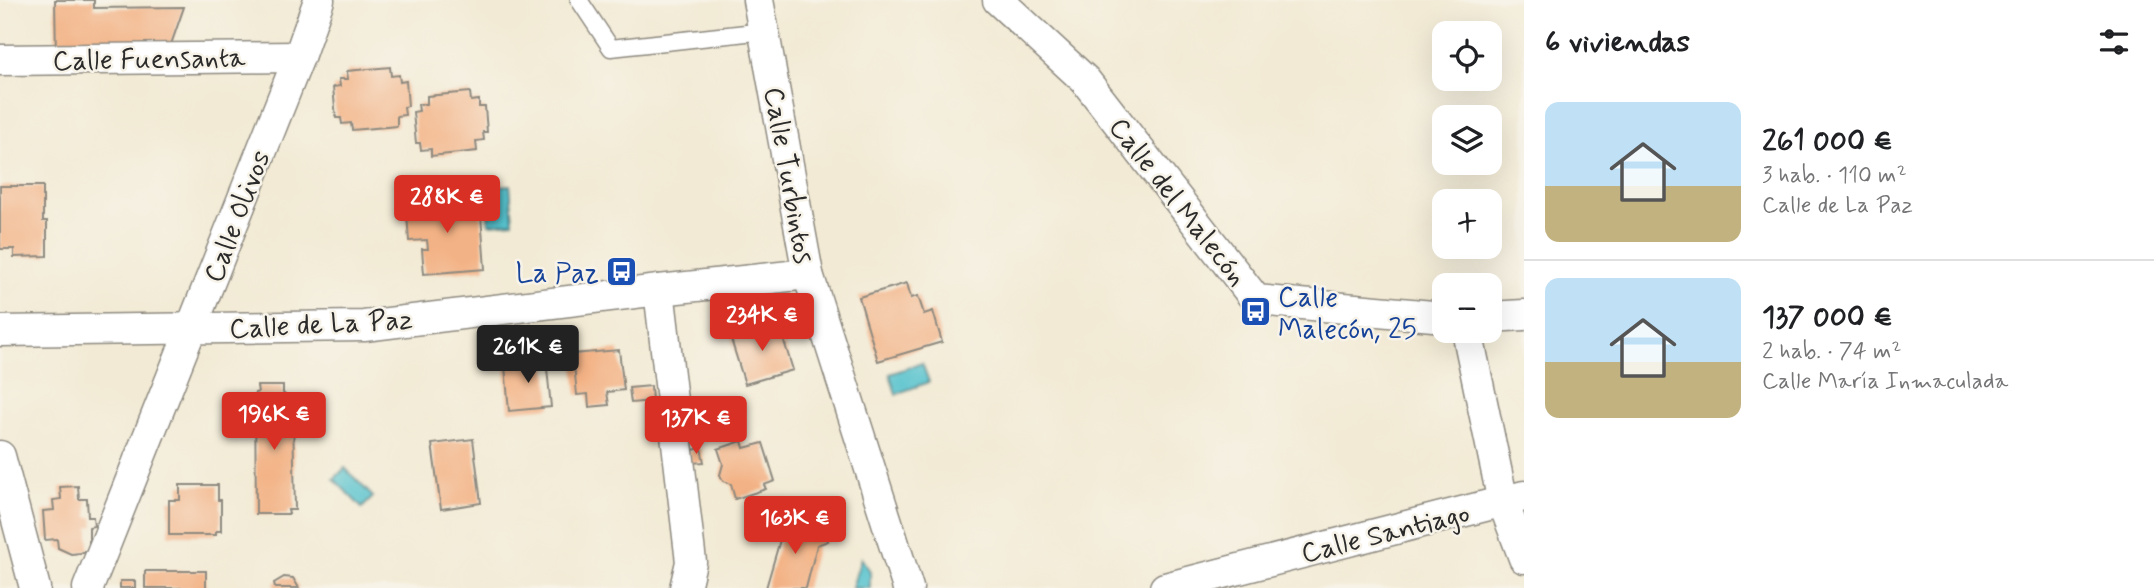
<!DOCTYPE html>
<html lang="es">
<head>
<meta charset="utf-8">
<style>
  body { margin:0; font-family:Mynerve,sans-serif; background:#f6f6f6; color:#202124; height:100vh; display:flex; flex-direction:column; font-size:26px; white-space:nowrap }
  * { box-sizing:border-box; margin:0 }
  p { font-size:23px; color:#757577 }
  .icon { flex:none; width:38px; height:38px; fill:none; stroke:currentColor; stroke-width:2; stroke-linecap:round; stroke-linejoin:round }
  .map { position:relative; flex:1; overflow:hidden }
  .panel { display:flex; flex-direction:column; background:#fff; width:630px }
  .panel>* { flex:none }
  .fabs { position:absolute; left:1432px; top:21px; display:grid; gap:14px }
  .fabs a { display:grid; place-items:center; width:70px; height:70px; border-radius:14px; background:#fff; box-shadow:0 7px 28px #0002; font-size:35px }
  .price { position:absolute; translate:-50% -60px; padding:0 16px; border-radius:7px; background:#d93025; color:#fff; font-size:23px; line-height:46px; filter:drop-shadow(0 2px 4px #0008) }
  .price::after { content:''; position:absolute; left:50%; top:42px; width:21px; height:16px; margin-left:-10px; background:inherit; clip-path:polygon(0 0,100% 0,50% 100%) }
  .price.on { background:#222; color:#fff }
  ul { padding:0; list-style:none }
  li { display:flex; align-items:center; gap:21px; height:175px; padding:0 21px }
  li+li { border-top:2px solid #e0e0e0 }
  li span { display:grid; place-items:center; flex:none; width:196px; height:140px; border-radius:14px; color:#555 }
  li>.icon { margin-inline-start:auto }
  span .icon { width:84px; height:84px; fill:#fffc; stroke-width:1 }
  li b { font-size:30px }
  h2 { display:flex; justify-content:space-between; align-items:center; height:84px; padding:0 21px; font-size:30px }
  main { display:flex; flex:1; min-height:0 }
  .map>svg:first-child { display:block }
</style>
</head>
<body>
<main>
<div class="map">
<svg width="1524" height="588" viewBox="0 0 1524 588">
  <rect width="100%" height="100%" fill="#f7f3e8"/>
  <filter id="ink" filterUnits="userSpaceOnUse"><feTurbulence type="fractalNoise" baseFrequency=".0143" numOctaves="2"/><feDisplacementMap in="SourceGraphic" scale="14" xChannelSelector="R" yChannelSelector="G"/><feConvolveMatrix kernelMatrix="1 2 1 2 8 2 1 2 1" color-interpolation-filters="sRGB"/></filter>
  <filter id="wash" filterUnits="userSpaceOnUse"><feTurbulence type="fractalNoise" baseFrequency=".00686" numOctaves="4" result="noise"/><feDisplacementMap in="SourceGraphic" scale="28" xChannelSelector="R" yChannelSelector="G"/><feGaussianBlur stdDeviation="1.57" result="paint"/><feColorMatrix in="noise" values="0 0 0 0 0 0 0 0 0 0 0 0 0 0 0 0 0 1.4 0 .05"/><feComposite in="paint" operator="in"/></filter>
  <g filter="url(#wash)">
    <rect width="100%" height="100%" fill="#f2ead4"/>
    <g fill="#56c2ce" stroke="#40767c" stroke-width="2">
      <path d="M510 185 513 222 489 224 486 187Z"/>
      <path d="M922 363 929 382 896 394 890 374Z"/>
      <path d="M345 468 373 497 362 508 334 479Z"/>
      <path d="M861 558 870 571V588H852Z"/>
    </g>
    <g id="blocks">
      <g fill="#f3b285">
        <path d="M55 0H94V8L184 7 168 53 56 54Z"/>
        <path d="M390 67 391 76 399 75 400 82 406 81 408 106 404 107 405 115 397 116V126L352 130 351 123 342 124 341 118H336L333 87 340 86 339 79H348L347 71Z"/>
        <path d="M470 92 471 101 479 100V107H485L487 132H483L484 140 476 141 477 151 431 156V149L421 150 420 143H416L413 112 419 111 418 104H427V96Z"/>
        <path d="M0 186H43V221H47V256L14 257V249H0Z"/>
        <path d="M431 198 432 205 480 202 485 269 424 274 422 249H428L427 240 409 241 406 200Z"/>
        <path d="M907 283 911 298 918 296 924 314 933 311 942 342 878 361 859 297Z"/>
        <path d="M778 322 793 370 745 384 730 336Z"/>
        <path d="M619 350 624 390 607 392 609 405 589 407 588 394 577 395 573 354Z"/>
        <path d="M546 359 551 407 509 411 505 366H515L514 362Z"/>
        <path d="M257 386H283V393L288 398 289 415H293L295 510H288L289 514H256L255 393 258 392Z"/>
        <path d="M651 386 652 401 631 403 629 388Z"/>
        <path d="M473 439 481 503 441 509 432 444Z"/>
        <path d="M742 441 744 448 763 443 775 481 764 485 766 489 735 499 731 484 723 481 720 475 723 464 718 449Z"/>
        <path d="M701 448 704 462 691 463 689 451Z"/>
        <path d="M180 485H218V500H221V531H216V535H169V500H180Z"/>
        <path d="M78 486 79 499H87L88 517H93L94 526 89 527V549L81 553 71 554 58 548 57 539 45 540 43 511 54 510 53 500 61 499 60 487Z"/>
        <path d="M785 523 810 527 819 526 824 530 828 541 817 545 806 588H766Z"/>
        <rect x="145" y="571" width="61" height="17"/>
        <path d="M284 577 293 578 299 588H275L274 583Z"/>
        <rect x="120" y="581" width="15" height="7"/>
      </g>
    </g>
  </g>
  <g filter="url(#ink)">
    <use href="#blocks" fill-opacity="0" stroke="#8e8a80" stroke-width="2"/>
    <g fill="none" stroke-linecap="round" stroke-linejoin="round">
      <defs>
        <path id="lane" d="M579 0 611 48 764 31"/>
        <g id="street">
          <path d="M758 0 808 274 908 588"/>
          <path d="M998 0 1085 80 1256 300 1444 317"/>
          <path d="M0 60 299 57"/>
          <path d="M659 290 691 562 685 588"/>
          <path d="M1489 317 1524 315"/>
          <path d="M0 331 364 326 659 290 808 274"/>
          <path d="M1467 331 1503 502 1524 558"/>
          <path d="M0 456 35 588"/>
          <path d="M88 588 299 57 319 0"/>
          <path d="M1165 588 1524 496"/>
        </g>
      </defs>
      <use href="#lane" stroke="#8e8a80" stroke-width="19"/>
      <use href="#street" stroke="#8e8a80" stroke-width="33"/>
      <use href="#lane" stroke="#fff" stroke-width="16"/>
      <use href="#street" stroke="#fff" stroke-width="30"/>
    </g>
  </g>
  <defs>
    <symbol id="bus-square" viewBox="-11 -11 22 22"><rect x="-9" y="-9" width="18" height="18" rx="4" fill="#1a4fb4" stroke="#f7f3e8"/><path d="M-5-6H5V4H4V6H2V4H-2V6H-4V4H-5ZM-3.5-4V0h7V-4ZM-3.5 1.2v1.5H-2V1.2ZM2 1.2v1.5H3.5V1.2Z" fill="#fff"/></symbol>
  </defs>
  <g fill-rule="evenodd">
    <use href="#bus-square" x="604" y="254" width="35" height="35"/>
    <use href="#bus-square" x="1238" y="294" width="35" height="35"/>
  </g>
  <g text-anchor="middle" stroke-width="5" stroke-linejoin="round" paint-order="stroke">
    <g font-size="28" fill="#2b2b2b" stroke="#f7f3e8">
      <text transform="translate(149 58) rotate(-1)" y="10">Calle Fuensanta</text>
      <text transform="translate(790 175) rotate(80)" y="10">Calle Turbintos</text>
      <text transform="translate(1179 201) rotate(52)" y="10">Calle del Malecón</text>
      <text transform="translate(236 216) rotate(-69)" y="10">Calle Olivos</text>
      <text transform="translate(321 323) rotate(-3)" y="10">Calle de La Paz</text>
      <text transform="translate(1385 532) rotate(-14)" y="10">Calle Santiago</text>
    </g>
    <g font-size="28" fill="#164399" stroke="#f7f3e8" text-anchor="end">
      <text x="599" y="282">La Paz</text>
      <text x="1278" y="306" text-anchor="start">Calle<tspan x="1278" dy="32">Malecón, 25</tspan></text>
    </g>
  </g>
</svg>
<div class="fabs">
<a><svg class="icon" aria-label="locate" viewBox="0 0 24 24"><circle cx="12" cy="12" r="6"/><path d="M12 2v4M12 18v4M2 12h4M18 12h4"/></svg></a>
<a><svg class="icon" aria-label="layers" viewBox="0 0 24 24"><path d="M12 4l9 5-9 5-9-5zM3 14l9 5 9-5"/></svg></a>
<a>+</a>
<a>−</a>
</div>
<b class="price" style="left:447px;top:235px">288K €</b>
<b class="price" style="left:762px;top:353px">234K €</b>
<b class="price on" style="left:528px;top:385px">261K €</b>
<b class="price" style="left:274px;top:452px">196K €</b>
<b class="price" style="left:696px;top:456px">137K €</b>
<b class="price" style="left:795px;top:556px">163K €</b>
</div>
<section class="panel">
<h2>6 viviendas<svg class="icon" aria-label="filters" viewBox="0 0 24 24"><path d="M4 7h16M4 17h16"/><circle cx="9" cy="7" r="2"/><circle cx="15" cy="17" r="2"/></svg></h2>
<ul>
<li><span style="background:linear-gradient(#bfe0f5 60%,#c2b280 0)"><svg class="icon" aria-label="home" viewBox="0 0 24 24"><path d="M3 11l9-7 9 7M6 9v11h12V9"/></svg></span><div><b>261 000 €</b><p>3 hab. · 110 m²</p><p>Calle de La Paz</p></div></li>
<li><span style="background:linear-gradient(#bfe0f5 60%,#c2b280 0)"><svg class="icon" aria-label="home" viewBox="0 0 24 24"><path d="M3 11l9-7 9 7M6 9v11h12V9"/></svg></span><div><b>137 000 €</b><p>2 hab. · 74 m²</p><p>Calle María Inmaculada</p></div></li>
</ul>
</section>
</main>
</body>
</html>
